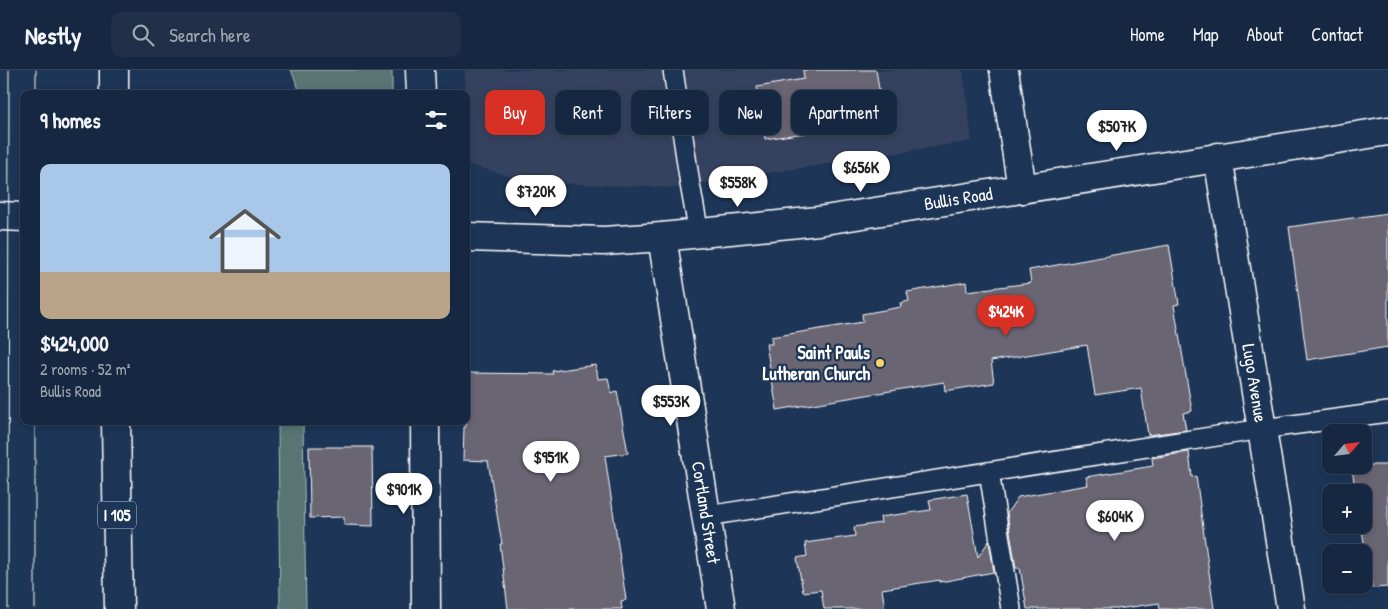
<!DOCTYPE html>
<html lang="en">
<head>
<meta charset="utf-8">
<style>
  body { margin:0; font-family:"Patrick Hand",sans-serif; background:#1f3048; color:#f1f3f6; height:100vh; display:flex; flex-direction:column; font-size:19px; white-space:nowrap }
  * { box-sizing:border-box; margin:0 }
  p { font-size:16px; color:#9ea6b1 }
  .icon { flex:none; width:28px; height:28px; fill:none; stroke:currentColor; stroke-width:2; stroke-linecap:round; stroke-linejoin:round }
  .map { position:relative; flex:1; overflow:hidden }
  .panel { position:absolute; left:20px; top:20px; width:450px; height:335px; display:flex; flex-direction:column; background:#162841; border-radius:10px; box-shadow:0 2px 8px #0003,0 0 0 1px #35445a }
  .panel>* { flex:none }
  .top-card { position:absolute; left:485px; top:20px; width:475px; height:45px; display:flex; gap:10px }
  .needle { width:32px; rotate:62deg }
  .fabs { position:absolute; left:1322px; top:354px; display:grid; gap:10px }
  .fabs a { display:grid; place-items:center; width:50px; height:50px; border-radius:10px; background:#162841; box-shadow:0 2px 8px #0003,0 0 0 1px #35445a; font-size:25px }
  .price { position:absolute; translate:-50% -42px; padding:0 11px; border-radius:18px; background:#fff; color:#222; font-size:16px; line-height:32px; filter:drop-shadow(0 1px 2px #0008) }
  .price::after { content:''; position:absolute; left:50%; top:30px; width:15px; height:11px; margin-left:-8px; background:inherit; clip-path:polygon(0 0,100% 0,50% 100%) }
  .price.on { background:#d93025; color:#fff }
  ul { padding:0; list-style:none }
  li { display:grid; align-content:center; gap:10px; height:265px; padding:0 20px }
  li span { display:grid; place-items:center; height:155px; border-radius:10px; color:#555 }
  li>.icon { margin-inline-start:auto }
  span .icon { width:90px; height:90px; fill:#fffc; stroke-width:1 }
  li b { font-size:21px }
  h2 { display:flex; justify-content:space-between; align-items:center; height:60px; padding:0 20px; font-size:21px }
  .pill { padding:0 18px; border-radius:10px; background:#162841; box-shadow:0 2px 8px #0003,0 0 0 1px #35445a; font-size:18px; line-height:45px }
  .pill.on { background:#d93025; color:#fff }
  header { display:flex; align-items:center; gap:30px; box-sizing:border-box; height:70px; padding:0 25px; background:#162841; border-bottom:1px solid #35445a }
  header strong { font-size:24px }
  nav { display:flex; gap:28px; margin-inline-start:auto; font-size:18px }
  .search { width:350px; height:45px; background:#1f3048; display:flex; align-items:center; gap:12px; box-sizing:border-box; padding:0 18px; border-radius:10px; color:#9ea6b1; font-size:19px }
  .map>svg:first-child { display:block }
</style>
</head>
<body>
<header>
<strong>Nestly</strong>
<div class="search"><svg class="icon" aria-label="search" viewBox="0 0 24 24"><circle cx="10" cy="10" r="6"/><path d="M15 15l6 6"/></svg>Search here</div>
<nav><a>Home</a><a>Map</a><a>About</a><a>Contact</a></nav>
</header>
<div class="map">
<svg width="1388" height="539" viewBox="0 0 1388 539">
  <rect width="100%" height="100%" fill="#1d3557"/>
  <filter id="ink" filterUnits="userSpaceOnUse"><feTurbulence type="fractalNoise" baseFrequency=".02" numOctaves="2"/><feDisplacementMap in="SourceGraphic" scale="10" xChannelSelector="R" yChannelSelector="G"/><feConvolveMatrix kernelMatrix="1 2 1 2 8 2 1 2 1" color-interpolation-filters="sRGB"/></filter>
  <g filter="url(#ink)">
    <path fill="#34435f" d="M465 0H963L972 71 674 118 533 112 466 94Z"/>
    <g fill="#587573" stroke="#acbab9">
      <path d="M291 0H392V24H301Z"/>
      <path d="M278 351H303L306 539H280Z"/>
    </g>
    <g fill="#696573" stroke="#fff">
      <path d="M803 0H876L884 51 765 69 757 17 804 9Z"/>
      <path d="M1388 143V277L1307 290 1289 157Z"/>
      <path d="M1169 175 1179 234 1174 235 1192 341 1183 343 1186 360 1148 365 1141 318 1095 325 1087 275 991 291 994 313 945 321 944 312 777 340 766 274H772L771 267 863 252 862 244 901 237 900 233 909 231 907 222 966 212 967 221 1031 213 1029 200Z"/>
      <path d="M596 295 598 309 608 308 611 323 617 321 628 383 605 386 626 530 621 531 622 539H508L500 474H502L488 391 463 390 464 357H466V303L553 304 552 301Z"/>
      <path d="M309 377H372L373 456 344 455V447L310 448Z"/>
      <path d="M1189 382 1192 407 1196 406 1214 539H1160L1159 533 1117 539H1027L1020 498H1016L1007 443 1018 427 1088 415 1086 407 1153 396 1152 388Z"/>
      <path d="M1351 395H1388V517L1372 518 1361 455H1364V422H1356Z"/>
      <path d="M967 424 978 487 989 471 994 502 940 512V510L882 519 885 539H824L821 520 803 522 797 488 807 486 805 473 855 466 854 457 881 453 880 447 931 440 929 430Z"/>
    </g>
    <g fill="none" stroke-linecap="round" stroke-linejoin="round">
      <defs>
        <g id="lane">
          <path d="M673 0 690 114 699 164"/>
          <path d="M989 402 1011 539"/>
          <path d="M707 446 1262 359 1388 342"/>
        </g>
        <g id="street">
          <path d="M1004 0 1022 119"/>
          <path id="s1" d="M1218 87 1291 539"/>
        </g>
        <g id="secondary">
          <path d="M420 0 421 24"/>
          <path d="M0 146 24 147"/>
          <path id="s2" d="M466 167 604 171 662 167 818 151 1388 61"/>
          <path id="s3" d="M662 167 721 539"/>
          <path d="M425 351 426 539"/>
        </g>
        <g id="highway">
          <path d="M114 0V24"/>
          <path d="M116 351 119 539"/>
        </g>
      </defs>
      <use href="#lane" stroke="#fff" stroke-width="22"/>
      <use href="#street" stroke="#fff" stroke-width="31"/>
      <use href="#secondary" stroke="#fff" stroke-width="31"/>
      <use href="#highway" stroke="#fff" stroke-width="31"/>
      <use href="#lane" stroke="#1d3557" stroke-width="19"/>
      <use href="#street" stroke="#1d3557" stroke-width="28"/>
      <use href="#secondary" stroke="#1d3557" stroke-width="28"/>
      <use href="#highway" stroke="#1d3557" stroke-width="28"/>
      <g stroke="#fff" stroke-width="1">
        <path d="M36 24V0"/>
        <path d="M35 351V539"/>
        <path d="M8 539 9 0"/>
      </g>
    </g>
  </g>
  <circle fill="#ffd166" stroke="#1d3557" stroke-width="2" cx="880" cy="293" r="5"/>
  <g text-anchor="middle" stroke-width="4.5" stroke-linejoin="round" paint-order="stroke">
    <rect fill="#1d3557" stroke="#bbc2cd" stroke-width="1" x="98" y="431.5" width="38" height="27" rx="4"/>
    <g font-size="16" font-weight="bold" fill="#fff">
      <text x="117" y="451">I 105</text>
    </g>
    <g font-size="18" fill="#fff" stroke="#1d3557">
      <text dy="6" stroke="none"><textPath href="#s2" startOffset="495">Bullis Road</textPath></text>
      <text dy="6" stroke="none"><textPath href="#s1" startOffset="229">Lugo Avenue</textPath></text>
      <text dy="6" stroke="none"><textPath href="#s3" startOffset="279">Cortland Street</textPath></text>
    </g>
    <g font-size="18" font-weight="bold" fill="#fff" stroke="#1d3557" text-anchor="end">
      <text x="870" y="289">Saint Pauls<tspan x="870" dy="21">Lutheran Church</tspan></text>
    </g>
  </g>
</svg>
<div class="fabs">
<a><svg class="needle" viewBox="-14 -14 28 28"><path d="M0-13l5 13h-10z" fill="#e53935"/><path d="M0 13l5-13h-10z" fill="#9ea6b1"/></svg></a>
<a>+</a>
<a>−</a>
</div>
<b class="price" style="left:1117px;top:82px">$507K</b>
<b class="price" style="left:861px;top:123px">$656K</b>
<b class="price" style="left:738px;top:138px">$558K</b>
<b class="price" style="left:536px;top:147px">$720K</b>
<b class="price on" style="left:1006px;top:267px">$424K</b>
<b class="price" style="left:671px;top:357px">$553K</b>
<b class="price" style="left:551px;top:413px">$951K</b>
<b class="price" style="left:404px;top:445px">$901K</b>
<b class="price" style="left:1115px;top:472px">$604K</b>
<div class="top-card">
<a class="pill on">Buy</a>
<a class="pill">Rent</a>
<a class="pill">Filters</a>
<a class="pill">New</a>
<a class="pill">Apartment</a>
</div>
<section class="panel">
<h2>9 homes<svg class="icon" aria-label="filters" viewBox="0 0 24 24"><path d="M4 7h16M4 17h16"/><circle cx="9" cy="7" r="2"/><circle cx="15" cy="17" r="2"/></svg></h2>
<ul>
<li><span style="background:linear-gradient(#a9c7e8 70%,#b9a48a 0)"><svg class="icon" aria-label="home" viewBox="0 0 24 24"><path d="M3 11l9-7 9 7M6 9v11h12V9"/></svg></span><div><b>$424,000</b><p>2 rooms · 52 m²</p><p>Bullis Road</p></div></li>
</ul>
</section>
</div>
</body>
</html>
